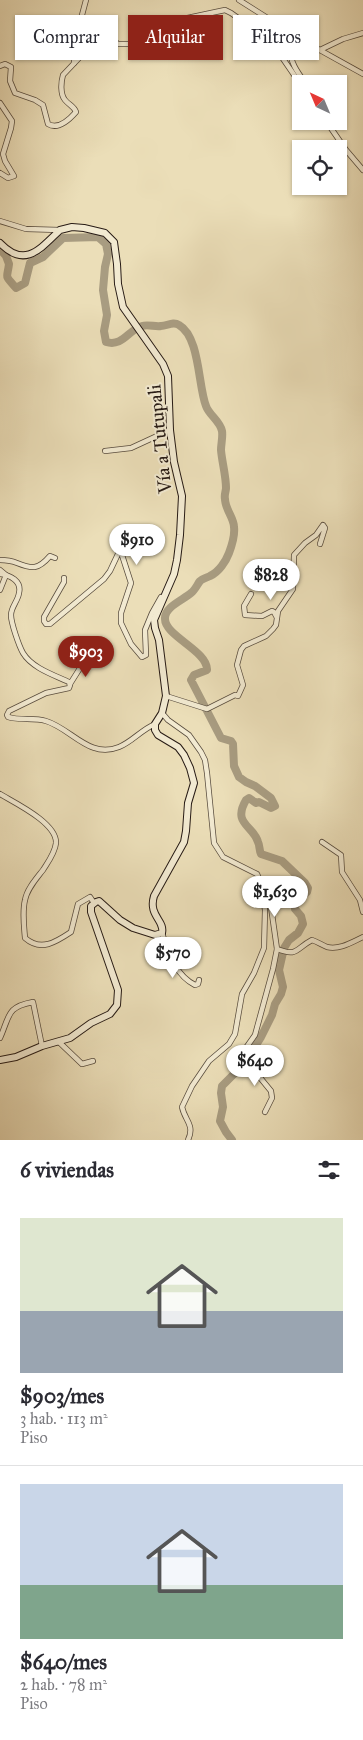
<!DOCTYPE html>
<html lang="es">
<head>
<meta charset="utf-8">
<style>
  body { margin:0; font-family:"IM FELL Great Primer",serif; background:#f2f2f3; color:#2b2b33; height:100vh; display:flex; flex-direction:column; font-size:19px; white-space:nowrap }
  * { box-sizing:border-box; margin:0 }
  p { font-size:16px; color:#7c7c81 }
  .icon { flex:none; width:28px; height:28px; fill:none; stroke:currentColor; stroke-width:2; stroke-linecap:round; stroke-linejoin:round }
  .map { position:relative; height:1140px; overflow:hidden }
  .details { display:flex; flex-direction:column; background:#fff; flex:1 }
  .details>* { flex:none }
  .guide { position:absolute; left:15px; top:15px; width:334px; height:45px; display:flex; gap:10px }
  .needle { width:32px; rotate:316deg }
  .controls { position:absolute; left:292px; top:75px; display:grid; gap:10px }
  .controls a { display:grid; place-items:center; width:55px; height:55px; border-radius:0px; background:#fff; box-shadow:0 1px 4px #0004; font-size:25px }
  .price { position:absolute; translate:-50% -42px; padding:0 11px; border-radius:18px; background:#fff; color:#222; font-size:16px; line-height:32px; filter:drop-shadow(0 1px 2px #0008) }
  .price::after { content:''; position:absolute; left:50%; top:30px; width:15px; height:11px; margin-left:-8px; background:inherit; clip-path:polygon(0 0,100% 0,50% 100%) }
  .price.selected { background:#8f2418; color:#fff }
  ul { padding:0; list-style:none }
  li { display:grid; align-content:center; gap:10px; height:265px; padding:0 20px }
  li+li { border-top:1px solid #e1e1e2 }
  li span { display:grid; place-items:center; height:155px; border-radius:0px; color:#555 }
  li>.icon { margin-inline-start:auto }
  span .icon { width:90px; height:90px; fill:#fffc; stroke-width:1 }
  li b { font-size:21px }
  h2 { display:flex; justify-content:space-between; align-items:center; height:60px; padding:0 20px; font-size:21px }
  .chip { padding:0 18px; border-radius:0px; background:#fff; box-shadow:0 1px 4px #0004; font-size:18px; line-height:45px }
  .chip.selected { background:#8f2418; color:#fff }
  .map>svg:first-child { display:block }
</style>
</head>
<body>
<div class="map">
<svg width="363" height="1140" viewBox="0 0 363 1140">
  <rect width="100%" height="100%" fill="#ebdeb8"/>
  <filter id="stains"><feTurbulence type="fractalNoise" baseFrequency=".004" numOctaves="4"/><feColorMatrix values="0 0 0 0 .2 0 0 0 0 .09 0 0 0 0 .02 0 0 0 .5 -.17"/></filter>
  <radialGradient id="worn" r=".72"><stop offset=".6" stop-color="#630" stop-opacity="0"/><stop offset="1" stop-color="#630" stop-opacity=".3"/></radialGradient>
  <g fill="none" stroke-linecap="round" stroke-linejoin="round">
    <path stroke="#a89c81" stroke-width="8" d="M0 249 6 256 9 264C7 280 4 274 16 288L25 283 30 263 43 257 63 238 98 237 106 244 108 254 105 267 103 290 107 315 104 331 106 342C123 347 128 330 142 326 148 324 155 327 161 326 167 326 173 321 179 325 200 337 198 386 206 406 209 415 220 421 222 431 223 437 221 444 221 450 222 462 226 476 226 488 226 491 224 495 225 499 225 509 234 518 234 527 235 535 232 545 229 553 226 561 219 572 210 576 207 578 203 578 200 581 197 585 195 590 191 593 183 600 164 607 165 619 165 636 208 651 207 670L194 675 191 680 221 738 231 741 233 744 234 766 239 777 246 782 255 786 271 798 275 806 271 808 259 802 256 803 249 798 246 800C232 824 253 825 258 842 260 846 259 850 261 854L282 861 305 883 308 888 307 892 295 904V909L301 916 303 924 298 933 289 940 284 948 279 970 283 987 281 994 275 1004 272 1015 261 1037 249 1056 235 1073 222 1086 221 1093 223 1107 220 1121 226 1132 232 1140"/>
    <defs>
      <g id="street">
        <path d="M239 0 299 38"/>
        <path d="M320 50 343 39 363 33"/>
        <path d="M74 63V45L86 0"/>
        <path d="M0 66 5 64 11 67 10 81 15 93 35 100 43 105 48 124C58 130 69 120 76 112 74 106 69 105 65 100 60 94 61 82 63 75L81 56 93 34 102 32 118 44H138L169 24 178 20 225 10 231 13 265 37 277 50 301 85"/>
        <path d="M306 84C298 73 289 61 290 47L296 39H300L363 74"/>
        <path d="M0 103 12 121 11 128 3 154 5 161 14 176 8 178 0 173"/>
        <path d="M326 121 346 150 363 170"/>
        <path d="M0 221 26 229 60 230"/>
        <path d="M105 451 131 448 170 430"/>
        <path d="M0 560C5 560 12 561 17 563 32 569 38 570 50 556L55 558"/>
        <path d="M0 570 6 575 0 590"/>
        <path d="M0 574C10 575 22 581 19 593 18 601 11 607 11 615 11 623 19 646 23 653 32 668 54 675 69 682L70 685 69 688 46 693 9 711 7 715 8 717C20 721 34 717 46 721 72 729 89 759 119 747 132 742 141 730 155 724"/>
        <path d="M64 578V582L44 617V621L46 624H50L104 579 110 571 118 554 121 552 131 583 121 613V623L131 644 142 657 146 655 145 630 152 613 161 597"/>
        <path d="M251 594 244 606 245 615 262 616 272 611 274 612 276 616"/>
        <path d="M70 684 87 657 91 656 102 661"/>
        <path d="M166 696 207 709 235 695 238 696 243 685 237 665 241 650 244 646 266 636 273 629 276 625 278 611 293 589 294 555 305 543 316 535 323 525 325 528 320 544"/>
        <path d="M162 713 168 720 189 735 201 752 205 760 207 773 214 843 223 857 257 874 261 883 265 910 264 948 254 973 242 994 235 1034 229 1044 209 1061 192 1086 182 1107C185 1121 195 1125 188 1140"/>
        <path d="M0 794C15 803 57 823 56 843 55 853 48 862 43 870 36 879 27 889 25 900 22 912 24 926 25 938 41 952 56 942 71 932L78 904 90 897 94 903"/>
        <path d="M322 842 341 855 342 872 360 900 363 912"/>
        <path d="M262 884 269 893 277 949C298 957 295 949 312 940 318 942 322 945 327 947 340 950 352 942 363 937"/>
        <path d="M162 933C169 953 175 975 195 985L198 984 199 980"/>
        <path d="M0 1038C10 1016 6 1007 33 1002L42 1046"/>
        <path d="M59 1042 82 1064 93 1061"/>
        <path d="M265 1112 272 1098 271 1091 244 1058 243 1052 255 1035 273 969 277 949"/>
      </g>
      <path id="secondary" d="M0 243C25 269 40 249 60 230L72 227 84 228 105 233 114 242 117 264 118 284 123 307 163 364 168 376 170 430 174 462 182 496 180 535 177 560 174 574 154 620 155 628 159 640 166 696 162 713 155 724V730L158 735 178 747 184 755 190 768 194 783 188 803 186 831 184 842 154 896C148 916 165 920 162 933L155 935 133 928 120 920 99 901 96 902 91 906V912L118 990 117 1005 110 1014 91 1023 70 1038 42 1046 16 1057 0 1060"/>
    </defs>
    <use href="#street" stroke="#584c3e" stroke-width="6"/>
    <use href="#secondary" stroke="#271b15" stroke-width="8"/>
    <use href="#street" stroke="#f2ead1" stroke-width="4.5"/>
    <use href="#secondary" stroke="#f2ead1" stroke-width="6"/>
  </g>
  <g text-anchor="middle" stroke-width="4" stroke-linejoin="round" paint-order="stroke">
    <g font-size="19" fill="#271b15" stroke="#f2ead1">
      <text transform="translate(159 439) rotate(-96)" y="7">Vía a Tutupali</text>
    </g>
  </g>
  <rect width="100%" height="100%" filter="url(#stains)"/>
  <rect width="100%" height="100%" fill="url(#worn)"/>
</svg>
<div class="controls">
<a><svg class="needle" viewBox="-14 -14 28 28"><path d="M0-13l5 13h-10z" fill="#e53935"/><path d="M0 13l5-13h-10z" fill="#7c7c81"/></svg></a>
<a><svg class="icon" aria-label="locate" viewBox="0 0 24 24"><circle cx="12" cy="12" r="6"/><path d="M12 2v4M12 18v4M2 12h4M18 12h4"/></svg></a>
</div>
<b class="price" style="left:137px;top:566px">$910</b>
<b class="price" style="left:271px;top:601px">$828</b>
<b class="price selected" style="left:86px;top:678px">$903</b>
<b class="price" style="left:275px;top:918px">$1,630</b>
<b class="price" style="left:173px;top:979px">$570</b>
<b class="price" style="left:255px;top:1087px">$640</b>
<div class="guide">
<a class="chip">Comprar</a>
<a class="chip selected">Alquilar</a>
<a class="chip">Filtros</a>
</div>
</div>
<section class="details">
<h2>6 viviendas<svg class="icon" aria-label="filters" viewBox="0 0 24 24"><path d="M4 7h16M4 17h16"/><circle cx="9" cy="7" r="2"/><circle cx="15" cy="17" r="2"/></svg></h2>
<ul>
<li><span style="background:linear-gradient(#dfe7d0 60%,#9aa5b1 0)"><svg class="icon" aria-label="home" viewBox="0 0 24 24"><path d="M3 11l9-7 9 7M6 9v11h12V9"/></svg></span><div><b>$903/mes</b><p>3 hab. · 113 m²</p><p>Piso</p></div></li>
<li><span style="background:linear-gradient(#c9d6e8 65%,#7fa58c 0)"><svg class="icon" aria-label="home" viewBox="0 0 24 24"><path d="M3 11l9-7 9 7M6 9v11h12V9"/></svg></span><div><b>$640/mes</b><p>2 hab. · 78 m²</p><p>Piso</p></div></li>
</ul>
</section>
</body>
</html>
